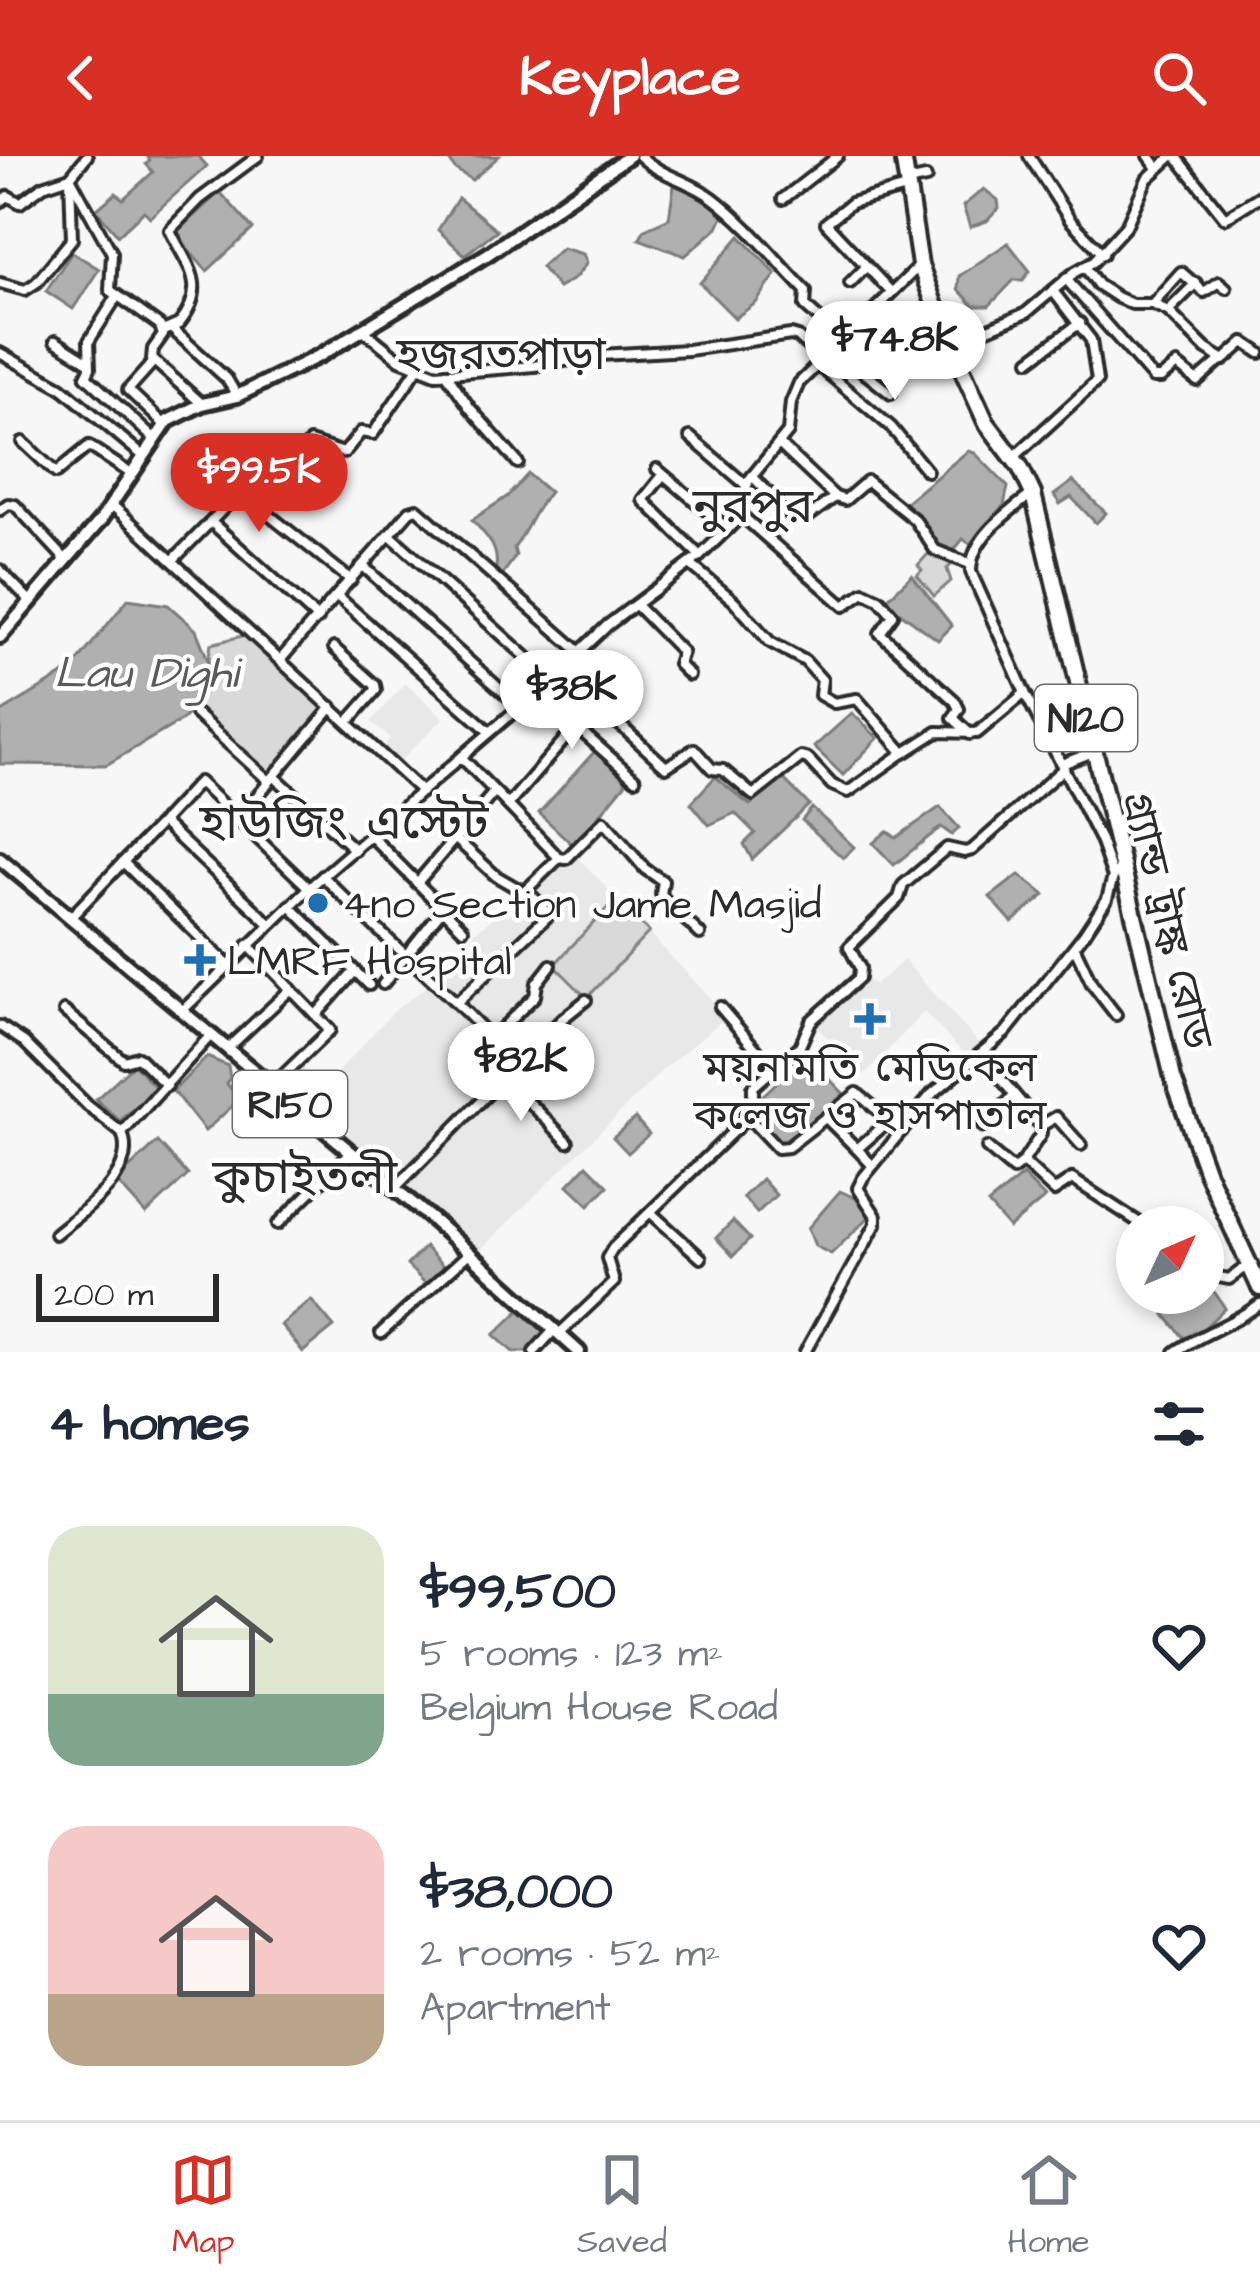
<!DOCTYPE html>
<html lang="en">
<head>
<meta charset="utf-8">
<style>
  body { margin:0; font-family:"Architects Daughter","Noto Sans Bengali",sans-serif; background:#f2f2f3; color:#1f2937; height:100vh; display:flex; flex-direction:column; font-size:45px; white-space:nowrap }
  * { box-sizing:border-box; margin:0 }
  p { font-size:39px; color:#747a83 }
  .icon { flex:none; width:66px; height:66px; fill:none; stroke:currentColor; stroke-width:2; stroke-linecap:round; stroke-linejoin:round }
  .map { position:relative; height:1196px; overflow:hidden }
  .panel { display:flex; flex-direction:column; background:#fff; flex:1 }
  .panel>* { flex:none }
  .needle { width:78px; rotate:46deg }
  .fabs { position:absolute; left:1116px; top:1050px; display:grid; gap:24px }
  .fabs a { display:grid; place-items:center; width:108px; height:108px; border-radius:50%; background:#fff; box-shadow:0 6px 18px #0003; font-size:60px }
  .scale { position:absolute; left:36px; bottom:30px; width:183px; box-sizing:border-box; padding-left:12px; border:6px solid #2b2b2b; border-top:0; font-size:33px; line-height:42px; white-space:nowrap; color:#2b2b2b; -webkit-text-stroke:9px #fff; paint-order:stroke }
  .price { position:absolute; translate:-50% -102px; padding:0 27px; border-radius:42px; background:#fff; color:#222; font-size:39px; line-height:78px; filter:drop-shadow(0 3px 6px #0008) }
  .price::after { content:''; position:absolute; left:50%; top:72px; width:36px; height:27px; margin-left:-18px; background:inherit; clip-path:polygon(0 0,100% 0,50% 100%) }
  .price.active { background:#d93025; color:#fff }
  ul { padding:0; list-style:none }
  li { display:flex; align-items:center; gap:36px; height:300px; padding:0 48px }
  li span { display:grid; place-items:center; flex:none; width:336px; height:240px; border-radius:36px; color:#555 }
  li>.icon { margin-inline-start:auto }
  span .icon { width:144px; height:144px; fill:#fffc; stroke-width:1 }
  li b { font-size:51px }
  h2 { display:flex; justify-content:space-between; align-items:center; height:144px; padding:0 48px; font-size:51px }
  header { display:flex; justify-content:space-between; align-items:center; height:156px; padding:0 48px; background:#d93025; color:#fff; font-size:54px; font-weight:700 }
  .tabs { display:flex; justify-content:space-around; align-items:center; height:168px; border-top:3px solid #e0e1e3; background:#fff; font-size:33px; color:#747a83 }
  .tabs a { display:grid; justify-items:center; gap:6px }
  .tabs .active { color:#d93025 }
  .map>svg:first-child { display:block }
</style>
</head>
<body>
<header><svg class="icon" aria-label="back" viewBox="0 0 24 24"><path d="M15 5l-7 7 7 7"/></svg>Keyplace<svg class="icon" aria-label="search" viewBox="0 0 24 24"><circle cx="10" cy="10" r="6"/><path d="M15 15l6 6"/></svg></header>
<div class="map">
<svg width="1260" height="1196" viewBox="0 0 1260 1196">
  <rect width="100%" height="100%" fill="#f7f7f7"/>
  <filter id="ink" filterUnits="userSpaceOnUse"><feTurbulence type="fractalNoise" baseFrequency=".00833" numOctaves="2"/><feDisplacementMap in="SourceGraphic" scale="24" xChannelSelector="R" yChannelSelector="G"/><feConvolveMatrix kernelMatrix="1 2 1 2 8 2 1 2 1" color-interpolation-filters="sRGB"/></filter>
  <g filter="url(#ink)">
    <g fill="#e8e8e8">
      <path d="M405 527 444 562 399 606 384 591 390 582 371 566Z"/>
      <path d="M575 698 727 860 666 911 477 1097 409 1033 278 934 301 910 312 922 327 927 394 855 446 816 476 775Z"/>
      <path d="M904 804 983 892 969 903 924 856 864 919 816 870 865 822 875 829Z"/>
    </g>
    <g fill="#d9d9d9" stroke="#828282" stroke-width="3">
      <path d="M928 398 952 408 947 413 951 425 934 440 917 419 922 414 918 409Z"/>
      <path d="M250 478 329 551 269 621 195 551C218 520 204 516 211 488Z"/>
      <path d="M616 743 649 776 587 842 554 809Z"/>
    </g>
    <g fill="#b0b0b0" stroke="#7b7b7b" stroke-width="3">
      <path d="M147 0H198L207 10 150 61 144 55 118 79 96 54 116 37 123 43 153 16 146 8 150 4Z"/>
      <path d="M446 0H499L472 24 455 13Z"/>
      <path d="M674 29 707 43 723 60 718 71 685 100 639 83 645 73 669 62Z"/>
      <path d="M984 33 998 44 999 52 987 65 970 71 963 50Z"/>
      <path d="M220 36 253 73 207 115 174 78Z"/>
      <path d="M458 42 497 74 465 99 438 74Z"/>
      <path d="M740 80 776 118 756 147 735 162 700 127Z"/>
      <path d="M1008 87 1030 115 1023 124H1014L989 150H974L958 133 959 120Z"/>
      <path d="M562 92 583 98 587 107 575 122 558 132 541 111Z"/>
      <path d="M72 96 99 113 73 153 46 135Z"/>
      <path d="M968 295 975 297 1008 331 1004 349 970 388 963 383 950 399 934 390 932 379 905 347Z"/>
      <path d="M528 318 549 336C534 354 528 373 514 392L516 400 499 423 495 417C501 393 487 380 472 364L508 340Z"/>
      <path d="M1073 325 1106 357 1096 367 1071 341 1060 348 1054 339Z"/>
      <path d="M912 419 952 470 938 484 885 445Z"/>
      <path d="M128 443 168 449 196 474 210 509 198 547 182 564 106 609 0 608V557L71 514Z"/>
      <path d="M852 557 878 582 843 619 814 591Z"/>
      <path d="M596 594 626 623 625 628 574 690 539 657Z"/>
      <path d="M715 621 750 649 782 621 809 649 752 703 744 688 755 677 735 657 709 669 691 647Z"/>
      <path d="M940 651 959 672 952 679 941 671 894 709 873 687 887 675 896 682Z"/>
      <path d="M812 652 854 691 843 702 802 664Z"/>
      <path d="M1019 719 1045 739 1012 766 990 741Z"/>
      <path d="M806 899 844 938 780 995 751 968 759 943Z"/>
      <path d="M207 901 228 910 230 922 226 927 240 943 205 975 173 935Z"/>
      <path d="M134 908 157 933 120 965 96 943Z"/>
      <path d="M635 962 649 978 628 997 613 981Z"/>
      <path d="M158 986 188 1019 146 1058 116 1025Z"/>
      <path d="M587 1009 608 1030 589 1049 568 1029Z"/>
      <path d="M1023 1019 1045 1042 1009 1072 988 1048Z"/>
      <path d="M762 1023 776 1039 757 1057 743 1041Z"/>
      <path d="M840 1035 857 1043 870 1060 831 1098 815 1090 808 1072Z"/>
      <path d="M733 1065 750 1083 733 1100 716 1082Z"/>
      <path d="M425 1091 444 1111 426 1128 407 1109Z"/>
      <path d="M1203 1131 1215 1137 1225 1152 1203 1173 1185 1183 1165 1159 1189 1137H1203Z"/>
      <path d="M311 1144 334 1171 303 1196 281 1169Z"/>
      <path d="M522 1152 546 1175 526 1196H513L494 1179Z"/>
    </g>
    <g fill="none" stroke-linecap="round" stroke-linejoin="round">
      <defs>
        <g id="minor">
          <path d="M87 0 70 21 112 97 110 134 160 170 163 179 153 193 152 203 202 248"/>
          <path d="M640 0C662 21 689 24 713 42 747 68 776 104 806 135L805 150 843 184"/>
          <path d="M1029 0 1070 64 1103 98"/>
          <path d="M1149 0 1158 12"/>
          <path d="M1176 0 1225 62 1260 40"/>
          <path d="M907 26 926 22"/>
          <path d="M783 43 838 0"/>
          <path d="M0 46 8 40 20 47 43 30 70 21 72 83 36 127 25 134 0 127"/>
          <path d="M1085 111 1098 129 1118 142 1132 148H1152L1168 155 1206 193 1224 204 1244 186 1260 197"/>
          <path d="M1066 123 1153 222H1161L1177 209 1197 225 1222 203"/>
          <path d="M850 127 866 111"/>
          <path d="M891 136 826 67 851 47 906 32"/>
          <path d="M116 142 89 185 90 212 86 220 153 282"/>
          <path d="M1152 148 1181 116 1204 136 1219 126 1226 132"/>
          <path d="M1168 155 1196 127"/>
          <path d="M172 173 227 223 237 240"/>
          <path d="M362 173 400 204 436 218 534 210 600 199 688 194 791 179 798 181 822 204"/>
          <path d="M163 175 179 168C211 128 185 108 170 74L200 43 258 0"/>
          <path d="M55 185 87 205"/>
          <path d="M950 189 1026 157 1075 116 1093 106 1126 70 1147 23 1172 0"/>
          <path d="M836 191 866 218 940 169"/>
          <path d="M0 197 61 231 142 299"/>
          <path d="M1030 204 1080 167"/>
          <path d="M154 205 128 234 164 268"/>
          <path d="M818 209 891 271 927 315"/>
          <path d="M446 217 470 252 518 307"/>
          <path d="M866 218 891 238"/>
          <path d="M690 281 746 329"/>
          <path d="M23 286 56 317 89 290 130 317"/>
          <path d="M780 289 835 341"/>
          <path d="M1013 302 1097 225 1091 184 1053 135"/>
          <path d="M297 306 310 286 344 297 361 276 373 278 417 213"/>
          <path d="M657 313 728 373"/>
          <path d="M663 319 643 344 700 400"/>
          <path d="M752 320 789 358 801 355 809 360 835 341 845 344 867 325 915 364 935 394 970 408"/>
          <path d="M1032 338C1007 357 970 383 971 416L1025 537 1100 684 1113 721"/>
          <path d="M112 349 422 636"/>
          <path d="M0 354 8 348 15 349 66 404"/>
          <path d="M740 358 844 450 864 436 879 443 893 459 880 477 955 545 959 553 953 562 970 578"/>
          <path d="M211 366 318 463"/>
          <path d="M390 379 551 523"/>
          <path d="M173 404 240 336 351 424"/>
          <path d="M690 408 734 445 770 486 805 505 822 524 820 539 834 547 857 543 904 597 937 576 977 577 1025 537"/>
          <path d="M363 410 520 551"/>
          <path d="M0 414 31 446"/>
          <path d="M337 440 490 576"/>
          <path d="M636 449 682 496 678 508 689 519"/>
          <path d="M334 492 375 529 376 534 348 566"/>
          <path d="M281 503 410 355 417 353 580 496"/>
          <path d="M537 536 635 623"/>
          <path d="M596 547 666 611 694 593 712 613 723 614 753 639 801 601 808 603 832 629 848 636 903 597"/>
          <path d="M196 558 269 625"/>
          <path d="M462 602 508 649 596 547 561 514"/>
          <path d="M1062 608 1093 596"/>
          <path d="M274 620 355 694"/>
          <path d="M508 649 559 702 524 736"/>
          <path d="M238 663 332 551"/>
          <path d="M162 666 199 626 309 732"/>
          <path d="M371 680 463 773"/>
          <path d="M559 702 566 703 604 665 645 713 663 725 661 738 665 744 700 778"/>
          <path d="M123 706 162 666 270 768"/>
          <path d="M323 720C385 785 457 840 515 909"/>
          <path d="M417 727 494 636"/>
          <path d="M290 750 369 829"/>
          <path d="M70 762 123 706 228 809"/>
          <path d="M248 789 330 874 270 932"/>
          <path d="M1075 792 1092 828 1116 859"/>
          <path d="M383 828 442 754"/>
          <path d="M457 846 549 759 534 742 496 720 457 684"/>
          <path d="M720 851 773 913"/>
          <path d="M64 855 124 905 138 901 167 930"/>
          <path d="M182 855 309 732 537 536 608 469 700 400 734 367 749 324 788 276 791 246 799 227 920 109"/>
          <path d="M317 858 355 815"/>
          <path d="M0 870 24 886 88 950 122 977 210 880"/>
          <path d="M492 882 535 840 537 827 551 809"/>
          <path d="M228 892 291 833"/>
          <path d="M980 898 1041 970V978L1023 1006 1054 1035 1072 1023 1146 1071"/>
          <path d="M504 920 568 986"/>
          <path d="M748 961 777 992 788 991 857 937 902 975"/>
          <path d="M826 962 857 993"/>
          <path d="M1041 970 1056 961 1081 989"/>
          <path d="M983 971 1013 941"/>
          <path d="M987 992 1013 1014 1023 1006"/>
          <path d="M872 1009 857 993 890 964"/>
          <path d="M395 1032 561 864 586 844"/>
          <path d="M650 1056 701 1102"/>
          <path d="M278 1068 349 998"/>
          <path d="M55 1078C82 1055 139 1019 122 977"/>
          <path d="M1203 1118 1229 1123 1249 1109"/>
          <path d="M381 1177 469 1097"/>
          <path d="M559 1178 614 1126 607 1102 613 1092 748 961 745 955 753 943V931L800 890 811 865 859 822 860 812 849 791 899 742 903 729 947 692 965 696 972 694 1064 612"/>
          <path d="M534 1196 554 1174"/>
          <path d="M805 1196 876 1068V1060L858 1032 863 1022 931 939 1006 876 1084 778 1107 743 1113 721 1121 712"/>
          <path d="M1175 1196C1203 1177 1233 1168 1260 1148"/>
        </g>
        <g id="major">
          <path d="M0 481 100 365 168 265 202 248 237 240 321 199 488 98 629 0"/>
          <path d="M0 703 435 1066 579 1196"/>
        </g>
        <path id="highway" d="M903 0 920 109 942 169 986 266 1020 311 1033 338 1173 922 1207 1017 1260 1132"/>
      </defs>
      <use href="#minor" stroke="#2b2b2b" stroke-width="16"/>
      <use href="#major" stroke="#2b2b2b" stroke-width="20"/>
      <use href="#highway" stroke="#2b2b2b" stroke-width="22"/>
      <use href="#minor" stroke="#fff" stroke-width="8"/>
      <use href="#major" stroke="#fff" stroke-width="10"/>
      <use href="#highway" stroke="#fff" stroke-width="14"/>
    </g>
  </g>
  <g fill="#1f6fb2" stroke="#fff" stroke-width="4.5">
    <circle cx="318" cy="747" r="12"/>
    <path d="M194 786h12v12h12v12h-12v12h-12v-12h-12v-12h12z"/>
    <path d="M864 845h12v12h12v12h-12v12h-12v-12h-12v-12h12z"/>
  </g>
  <g text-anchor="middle" stroke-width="9" stroke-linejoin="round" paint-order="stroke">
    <g fill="#fff" stroke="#6b6b6b" stroke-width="3">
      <rect x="1035" y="529" width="102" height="66" rx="9"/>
      <rect x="233" y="915" width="114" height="66" rx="9"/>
    </g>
    <g font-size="39" font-weight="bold" fill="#2b2b2b">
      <text x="1086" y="576">N120</text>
      <text x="290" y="962">R150</text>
    </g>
    <g font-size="42" fill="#2b2b2b" stroke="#fff" text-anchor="start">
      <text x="342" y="762">4no Section Jame Masjid</text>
      <text x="227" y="819">LMRF Hospital</text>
      <text x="870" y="925" text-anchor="middle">ময়নামতি মেডিকেল<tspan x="870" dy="48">কলেজ ও হাসপাতাল</tspan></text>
    </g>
    <g font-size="42" fill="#2b2b2b" stroke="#fff">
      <text transform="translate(1169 764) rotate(76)" y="15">গ্র্যান্ড ট্রাঙ্ক রোড</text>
    </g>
    <g font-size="45" fill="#2b2b2b" stroke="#fff">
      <text x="501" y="213">হজরতপাড়া</text>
    </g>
    <g font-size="45" font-style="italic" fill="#5a5a5a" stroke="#fff">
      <text x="146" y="531">Lau Dighi</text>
    </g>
    <g font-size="48" fill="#2b2b2b" stroke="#fff">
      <text x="753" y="366">নুরপুর</text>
      <text x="344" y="682">হাউজিং এস্টেট</text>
      <text x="305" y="1037">কুচাইতলী</text>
    </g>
  </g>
</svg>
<div class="fabs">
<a><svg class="needle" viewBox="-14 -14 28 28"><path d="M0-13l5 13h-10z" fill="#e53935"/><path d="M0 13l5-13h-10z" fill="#747a83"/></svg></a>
</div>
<div class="scale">200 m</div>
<b class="price" style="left:895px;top:247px">$74.8K</b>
<b class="price active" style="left:259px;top:379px">$99.5K</b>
<b class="price" style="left:572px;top:596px">$38K</b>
<b class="price" style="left:521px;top:968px">$82K</b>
</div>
<section class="panel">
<h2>4 homes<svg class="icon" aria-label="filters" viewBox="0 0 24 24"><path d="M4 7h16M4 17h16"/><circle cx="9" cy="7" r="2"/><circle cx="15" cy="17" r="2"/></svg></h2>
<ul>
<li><span style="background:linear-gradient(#dfe7d0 70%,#7fa58c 0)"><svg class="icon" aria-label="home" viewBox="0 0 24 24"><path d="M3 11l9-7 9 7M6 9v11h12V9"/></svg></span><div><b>$99,500</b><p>5 rooms · 123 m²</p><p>Belgium House Road</p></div><svg class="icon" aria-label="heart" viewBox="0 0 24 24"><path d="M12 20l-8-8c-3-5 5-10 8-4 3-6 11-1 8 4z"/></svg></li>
<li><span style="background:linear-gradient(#f6c9c9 70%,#b9a48a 0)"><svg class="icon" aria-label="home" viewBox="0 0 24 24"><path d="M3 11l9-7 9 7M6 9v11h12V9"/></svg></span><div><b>$38,000</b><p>2 rooms · 52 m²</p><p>Apartment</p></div><svg class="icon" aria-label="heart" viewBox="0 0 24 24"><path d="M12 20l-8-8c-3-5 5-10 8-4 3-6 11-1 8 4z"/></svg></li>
</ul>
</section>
<nav class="tabs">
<a class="active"><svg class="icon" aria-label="map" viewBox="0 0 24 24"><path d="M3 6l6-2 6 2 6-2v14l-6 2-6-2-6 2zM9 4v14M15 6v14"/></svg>Map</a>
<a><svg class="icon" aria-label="saved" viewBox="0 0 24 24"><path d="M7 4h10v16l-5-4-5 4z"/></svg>Saved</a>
<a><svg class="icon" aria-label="home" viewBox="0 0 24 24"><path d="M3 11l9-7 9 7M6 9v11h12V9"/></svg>Home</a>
</nav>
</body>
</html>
